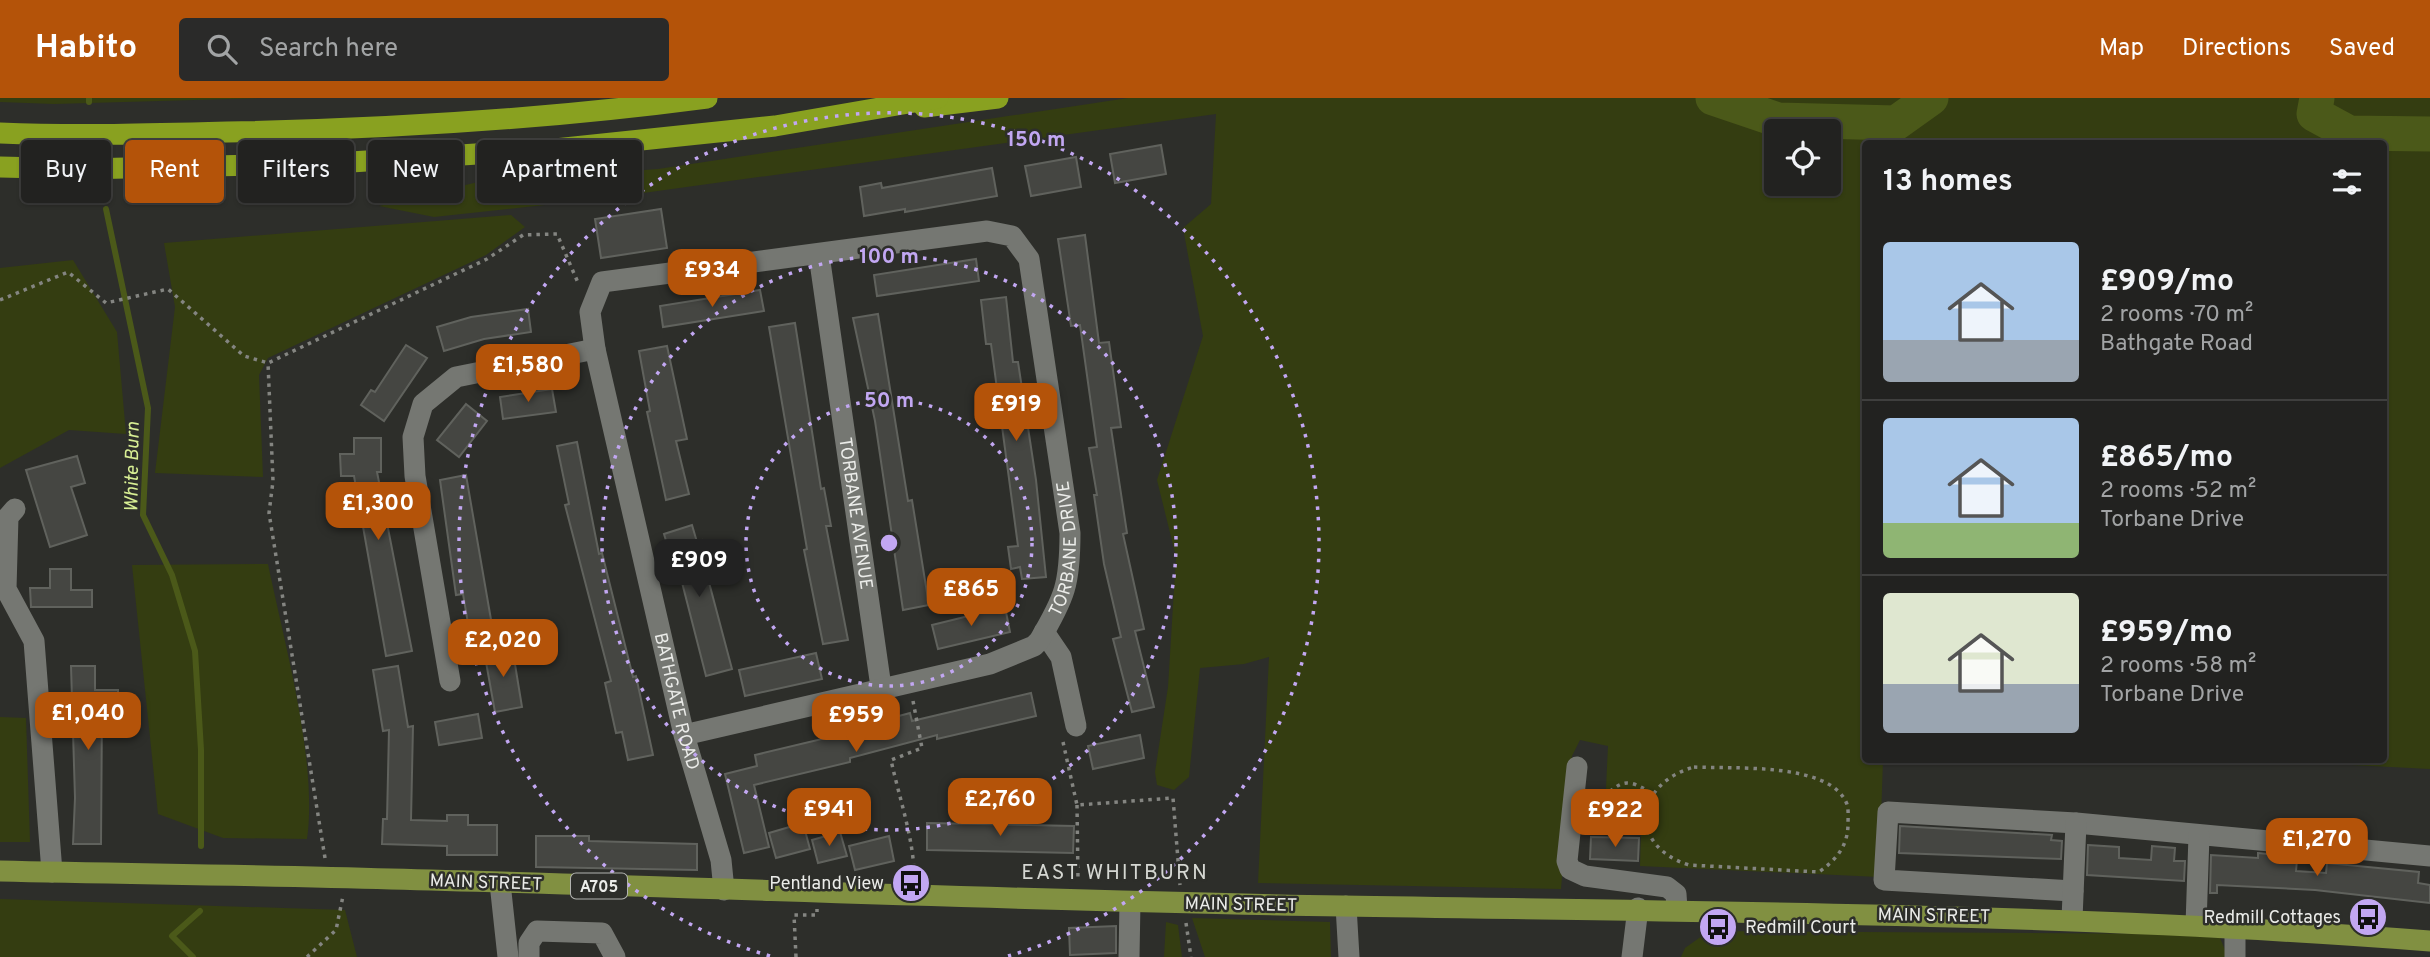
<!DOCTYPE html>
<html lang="en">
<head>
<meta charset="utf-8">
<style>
  body { margin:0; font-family:Overpass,sans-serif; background:#2a2a29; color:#f1f3f6; height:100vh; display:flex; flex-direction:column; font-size:26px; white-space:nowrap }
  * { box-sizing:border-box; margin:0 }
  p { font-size:23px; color:#a2a4a5 }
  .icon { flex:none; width:38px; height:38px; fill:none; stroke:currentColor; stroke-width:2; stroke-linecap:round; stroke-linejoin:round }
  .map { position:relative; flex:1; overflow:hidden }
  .side { position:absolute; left:1862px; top:42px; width:525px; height:623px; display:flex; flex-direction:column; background:#222220; border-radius:7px; box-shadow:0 2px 5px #0004,0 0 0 2px #3f3f3e }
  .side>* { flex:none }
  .banner { position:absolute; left:21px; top:42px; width:665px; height:63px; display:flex; gap:14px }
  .tools { position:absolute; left:1764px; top:21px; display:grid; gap:14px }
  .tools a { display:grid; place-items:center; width:77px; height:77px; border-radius:7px; background:#222220; box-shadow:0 2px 5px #0004,0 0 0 2px #3f3f3e; font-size:35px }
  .price { position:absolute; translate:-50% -60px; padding:0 16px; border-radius:14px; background:#b45309; color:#fff; font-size:23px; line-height:46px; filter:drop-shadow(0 2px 4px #0008) }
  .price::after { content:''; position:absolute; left:50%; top:42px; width:21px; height:16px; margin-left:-10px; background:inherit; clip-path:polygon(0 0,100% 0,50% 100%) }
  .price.active { background:#222; color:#fff }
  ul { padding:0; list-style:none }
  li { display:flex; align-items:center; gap:21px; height:175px; padding:0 21px }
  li+li { border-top:2px solid #3f3f3e }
  li span { display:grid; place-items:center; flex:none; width:196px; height:140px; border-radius:7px; color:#555 }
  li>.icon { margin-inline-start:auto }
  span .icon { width:84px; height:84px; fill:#fffc; stroke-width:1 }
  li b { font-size:30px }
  h2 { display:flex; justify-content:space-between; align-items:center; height:84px; padding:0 21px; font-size:30px }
  .pill { padding:0 24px; border-radius:7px; background:#222220; box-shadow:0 2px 5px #0004,0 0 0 2px #3f3f3e; font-size:24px; line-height:63px }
  .pill.active { background:#b45309; color:#fff }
  header { display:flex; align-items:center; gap:42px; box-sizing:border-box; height:98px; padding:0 35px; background:#b45309; color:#fff }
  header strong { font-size:33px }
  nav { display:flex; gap:38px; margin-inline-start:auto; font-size:24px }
  .search { width:490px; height:63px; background:#2a2a29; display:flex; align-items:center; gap:18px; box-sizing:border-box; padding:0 24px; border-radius:7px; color:#a2a4a5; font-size:26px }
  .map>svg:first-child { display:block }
</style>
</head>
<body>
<header>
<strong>Habito</strong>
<div class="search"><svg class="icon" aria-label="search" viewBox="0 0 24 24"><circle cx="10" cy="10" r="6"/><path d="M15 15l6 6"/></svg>Search here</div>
<nav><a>Map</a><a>Directions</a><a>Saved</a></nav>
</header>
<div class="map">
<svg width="2430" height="859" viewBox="0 0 2430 859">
  <rect width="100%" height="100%" fill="#2d2e2a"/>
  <g fill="#343d11" fill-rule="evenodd">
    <path d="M0 0H263L54 6 0 4Z"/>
    <path d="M1128 0H2430V671L2254 662H2384V46H1866V662H1883L1879 779 1640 768 1641 734 1604 732 1608 648 1580 642 1572 658 1561 791 1258 785 1269 559 1244 566 1200 570 1189 679 1174 692 1157 687 1155 674 1168 589 1176 459 1157 382 1203 238 1183 130 1211 106 1216 16 600 101 434 119 379 108 478 84 658 71ZM1776 33H1829V86H1776Z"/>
    <path d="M511 117 525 129 486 157 268 260 259 277 263 379 155 375 175 209 164 145Z"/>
    <path d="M73 162 117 234 126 336 69 332 0 370V170Z"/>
    <path d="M268 466C284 544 318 664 307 741L223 740 158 716 132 467Z"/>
    <path d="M0 619 26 620 30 744H0Z"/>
    <path d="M0 801 345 812 357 859H0Z"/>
    <path d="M1192 820 1330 824 1331 859H1205Z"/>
    <path d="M1166 824 1178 827 1182 859H1164Z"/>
    <path d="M1709 833 2168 836 2220 840 2228 859H1681L1685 850Z"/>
  </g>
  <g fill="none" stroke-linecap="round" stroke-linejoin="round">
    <g stroke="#4b5919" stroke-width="6">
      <path d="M89 4V0"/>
      <path d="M106 111 148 310 143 417 172 477 195 553 201 652V748"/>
      <path d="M193 859 172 838 200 813"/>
    </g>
    <g stroke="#4b5919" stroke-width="35">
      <path d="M1713 0 1778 22 1896 25 1931 0"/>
      <path d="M2317 0 2314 16 2349 35 2430 36"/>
    </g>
  </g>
  <g fill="#454642" stroke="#60625d" stroke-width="2">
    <path d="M1161 47 1166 76 1115 85 1110 56Z"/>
    <path d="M1076 59 1081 89 1031 98 1025 68Z"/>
    <path d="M992 70 997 98 905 114V111L864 118 860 89 881 85 882 90Z"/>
    <path d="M661 111 667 150 601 160 595 121Z"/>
    <path d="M1085 137 1099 245 1109 244 1121 329 1111 330 1127 435 1123 436 1144 531 1135 533 1154 609 1132 614 1113 541 1121 539 1104 466 1094 397H1097L1089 350 1097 349 1080 227 1071 228 1058 141Z"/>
    <path d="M976 161 979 183 877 198 874 177Z"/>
    <path d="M760 192 764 213 663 229 660 208Z"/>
    <path d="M1006 199 1013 264H1018L1036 382 1046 479 1022 481 1020 469 1011 471 1008 449 1018 448 991 246H986L981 202Z"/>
    <path d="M528 211 531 234 484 241 444 253 437 229 471 219Z"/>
    <path d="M878 216 908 403 912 402 929 507 903 512 875 323 853 220Z"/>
    <path d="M795 225 821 391 824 390 831 428H826L848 542 823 546 804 452 807 451 769 229Z"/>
    <path d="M406 247 427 260 384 323 361 307 371 292 375 294Z"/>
    <path d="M667 248 687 341 676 343 689 396 666 402 647 314 650 313 639 253Z"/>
    <path d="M552 291 556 314 503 321 500 299Z"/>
    <path d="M466 306 487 323 459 359 437 342Z"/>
    <path d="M354 340H381V374H377L412 553 386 558 354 378H341L340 356H354Z"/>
    <path d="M577 344 599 456 602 455 633 579 636 578 653 657 628 662 622 634 616 635 605 585 611 583 565 407 569 406 557 348Z"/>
    <path d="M77 358 85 385 71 389 87 437 50 449 26 372Z"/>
    <path d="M466 377 494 539 471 543 463 496 456 497 440 382Z"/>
    <path d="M692 427 697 444 702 442 707 456 702 458 732 571 706 578 677 465 673 466 664 436Z"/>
    <path d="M50 471H71V492H92V509H31L30 490H50Z"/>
    <path d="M1005 509 1010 534 938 551 932 527Z"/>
    <path d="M512 548 522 609 495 614 484 553Z"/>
    <path d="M816 555 822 581 745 598 739 572Z"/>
    <path d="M71 568H95V592H118V608H102L101 746H73L75 700Z"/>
    <path d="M398 568 408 629 413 628 411 722 447 723V717H468V727H497V757H447V748L382 746 383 721H387L389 632 383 633 373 572Z"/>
    <path d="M1031 595 1036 618 937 641V637L850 660V664L754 687 769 749 744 755 725 676 757 668 755 657 847 635 846 632 910 615 912 623Z"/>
    <path d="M478 616 482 640 439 647 435 624Z"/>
    <path d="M1140 637 1144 660 1093 671 1088 648Z"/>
    <path d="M803 725 810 751 776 760 769 735Z"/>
    <path d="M927 725 1074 728 1073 755 927 752Z"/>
    <path d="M1900 728 2052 737 2051 742 2062 743 2061 761 1899 755Z"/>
    <path d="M840 734 847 758 818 765 812 742Z"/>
    <path d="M536 738H589V743L697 746V772L536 769Z"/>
    <path d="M889 738 894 763 855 772 849 748Z"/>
    <path d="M1591 739 1639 740 1638 763 1590 761Z"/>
    <path d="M2088 747 2119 749V760L2151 762 2152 748 2175 750 2174 763H2185L2184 783 2087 777Z"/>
    <path d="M2258 755 2288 758V762H2297L2296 773 2326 775 2327 765 2419 774 2418 785 2430 787V805L2315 792 2217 787V795H2210L2211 757 2258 760Z"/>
    <path d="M1116 828V855L1070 857 1069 830Z"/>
  </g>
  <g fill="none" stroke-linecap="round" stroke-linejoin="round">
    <g stroke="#848581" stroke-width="3.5" stroke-dasharray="3.5 5" stroke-linecap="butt">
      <path d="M0 202 68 174 106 205 168 191 244 258 268 265"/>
      <path d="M913 603 922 650 891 662C899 699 914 742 914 777"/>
      <path d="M1063 644 1077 707 1173 700 1180 787"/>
      <path d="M1694 669C1732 671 1828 664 1846 704 1849 709 1848 720 1848 726 1848 748 1836 762 1819 774L1689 767C1628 748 1634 686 1694 669Z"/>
      <path d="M1594 699C1618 698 1616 670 1652 696"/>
      <path d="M1077 707 1078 782"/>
      <path d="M325 760 269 415 273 383 268 265 487 161 523 137 557 136 579 187"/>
      <path d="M1186 825 1191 859"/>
      <path d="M307 859 336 832 343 798"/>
      <path d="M796 859 794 817H817V811"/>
    </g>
    <g stroke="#757772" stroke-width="21">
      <path id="s1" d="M819 157 881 589"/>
      <path d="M15 411 8 419 6 491 34 543 52 774"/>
      <path d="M1044 534 1061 559 1076 628"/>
      <path d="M450 583 415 378 413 339 423 306 456 279 595 251"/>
      <path id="s2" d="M684 637 990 566 1034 548 1039 543C1065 499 1070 486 1070 435L1029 161 1012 138 987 133 602 184 590 214 595 251 684 637 721 762 724 792"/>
      <path d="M1577 669 1567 763 1570 771 1585 778 1667 789 1676 796 1677 811"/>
      <path d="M500 785 508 859"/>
      <path d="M2073 793 1884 782 1888 714 2076 725 2430 758"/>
      <path d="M1346 808 1349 859"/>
      <path d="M2072 821 2076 725"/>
      <path d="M2196 827 2199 737"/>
      <path d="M529 859V845L537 833 602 835 615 859"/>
      <path d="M1129 859 1130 804"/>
      <path d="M1632 859 1638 810"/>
      <path d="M2235 859V828"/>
    </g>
    <path stroke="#819041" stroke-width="21" d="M0 773C130 776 261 777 391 781 708 789 1026 803 1343 808 1706 814 2068 815 2430 843"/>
    <g stroke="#89a120" stroke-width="21">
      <path d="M924 9 998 0"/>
      <path d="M0 35C76 38 152 36 227 34 388 31 548 21 707 0"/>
      <path d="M0 69 83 71 335 65 555 51 775 28 938 0"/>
    </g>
  </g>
  <g fill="none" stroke="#c2a7f2" stroke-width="3.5" stroke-dasharray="3.5 7">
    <circle cx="889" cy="445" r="143"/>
    <circle cx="889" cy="445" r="287"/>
    <path d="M770 858A430 430 0 1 1 1008 858"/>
  </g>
  <defs>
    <symbol id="bus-disc" viewBox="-11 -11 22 22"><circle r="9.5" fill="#c2a7f2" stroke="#2d2e2a"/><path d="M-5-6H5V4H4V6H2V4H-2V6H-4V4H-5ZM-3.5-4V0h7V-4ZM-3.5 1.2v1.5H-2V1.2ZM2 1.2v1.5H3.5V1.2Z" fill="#111"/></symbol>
  </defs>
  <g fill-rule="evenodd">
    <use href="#bus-disc" x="889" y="763" width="44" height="44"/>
    <use href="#bus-disc" x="2346" y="797" width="44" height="44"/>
    <use href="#bus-disc" x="1696" y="807" width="44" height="44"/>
  </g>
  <g text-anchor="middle" stroke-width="5" stroke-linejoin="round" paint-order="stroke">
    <rect fill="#2d2e2a" stroke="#b2b3b0" stroke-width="2" x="571" y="775.5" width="56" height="25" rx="5"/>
    <g font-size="16" font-weight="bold" fill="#ebece9">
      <text x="599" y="794">A705</text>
    </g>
    <g font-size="18" fill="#ebece9" stroke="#2d2e2a">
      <text dy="6" stroke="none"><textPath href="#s1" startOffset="261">TORBANE AVENUE</textPath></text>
      <text dy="6" stroke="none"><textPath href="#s2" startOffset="467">TORBANE DRIVE</textPath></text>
      <text dy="6" stroke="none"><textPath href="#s2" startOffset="1634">BATHGATE ROAD</textPath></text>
      <text transform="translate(486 784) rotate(2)" y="6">MAIN STREET</text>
      <text transform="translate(1241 806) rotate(1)" y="6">MAIN STREET</text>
      <text transform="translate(1934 817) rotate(1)" y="6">MAIN STREET</text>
    </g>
    <g font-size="18" fill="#ebece9" stroke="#2d2e2a" text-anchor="end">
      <text x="884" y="791">Pentland View</text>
      <text x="2341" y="825">Redmill Cottages</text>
      <text x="1745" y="835" text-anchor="start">Redmill Court</text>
    </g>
    <g font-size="19" font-style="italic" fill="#d8ef94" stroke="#2d2e2a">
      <text transform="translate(131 369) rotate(-89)" y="7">White Burn</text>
    </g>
    <g font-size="21" letter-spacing="2" fill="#d5d7d2" stroke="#2d2e2a">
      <text x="1115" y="781">EAST WHITBURN</text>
    </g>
  </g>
  <circle cx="889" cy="445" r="10" fill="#c2a7f2" stroke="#2d2e2a" stroke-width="3.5"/>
  <g font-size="21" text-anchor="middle" font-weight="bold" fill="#c2a7f2" stroke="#2d2e2a" stroke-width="5" stroke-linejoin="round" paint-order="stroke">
    <text x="1036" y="48">150 m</text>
    <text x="889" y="165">100 m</text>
    <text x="889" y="309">50 m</text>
  </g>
</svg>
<div class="tools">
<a><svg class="icon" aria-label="locate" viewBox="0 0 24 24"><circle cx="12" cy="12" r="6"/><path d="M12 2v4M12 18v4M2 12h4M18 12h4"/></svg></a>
</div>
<b class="price" style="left:712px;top:211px">£934</b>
<b class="price" style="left:528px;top:306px">£1,580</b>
<b class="price" style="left:1016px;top:345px">£919</b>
<b class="price" style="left:378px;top:444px">£1,300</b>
<b class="price active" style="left:699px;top:501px">£909</b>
<b class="price" style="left:971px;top:530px">£865</b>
<b class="price" style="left:503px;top:581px">£2,020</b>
<b class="price" style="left:88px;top:654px">£1,040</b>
<b class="price" style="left:856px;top:656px">£959</b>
<b class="price" style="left:1000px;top:740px">£2,760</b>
<b class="price" style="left:829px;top:750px">£941</b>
<b class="price" style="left:1615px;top:751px">£922</b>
<b class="price" style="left:2317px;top:780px">£1,270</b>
<div class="banner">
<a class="pill">Buy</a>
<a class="pill active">Rent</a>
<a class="pill">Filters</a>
<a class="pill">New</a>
<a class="pill">Apartment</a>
</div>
<section class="side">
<h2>13 homes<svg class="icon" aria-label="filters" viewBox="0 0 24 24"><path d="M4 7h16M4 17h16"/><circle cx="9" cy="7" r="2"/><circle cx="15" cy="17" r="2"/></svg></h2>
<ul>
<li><span style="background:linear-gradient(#a9c7e8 70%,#9aa5b1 0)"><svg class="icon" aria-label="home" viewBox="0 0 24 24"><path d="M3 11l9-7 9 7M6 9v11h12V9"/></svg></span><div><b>£909/mo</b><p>2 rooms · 70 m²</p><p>Bathgate Road</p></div></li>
<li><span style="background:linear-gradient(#a9c7e8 75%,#8fb573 0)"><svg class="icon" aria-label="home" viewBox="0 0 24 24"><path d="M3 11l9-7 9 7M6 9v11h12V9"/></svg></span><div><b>£865/mo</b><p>2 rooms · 52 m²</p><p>Torbane Drive</p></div></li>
<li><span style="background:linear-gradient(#dfe7d0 65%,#9aa5b1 0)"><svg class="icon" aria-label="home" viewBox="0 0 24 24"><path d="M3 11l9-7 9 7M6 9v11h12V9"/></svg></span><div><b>£959/mo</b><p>2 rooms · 58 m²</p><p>Torbane Drive</p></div></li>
</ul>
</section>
</div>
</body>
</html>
